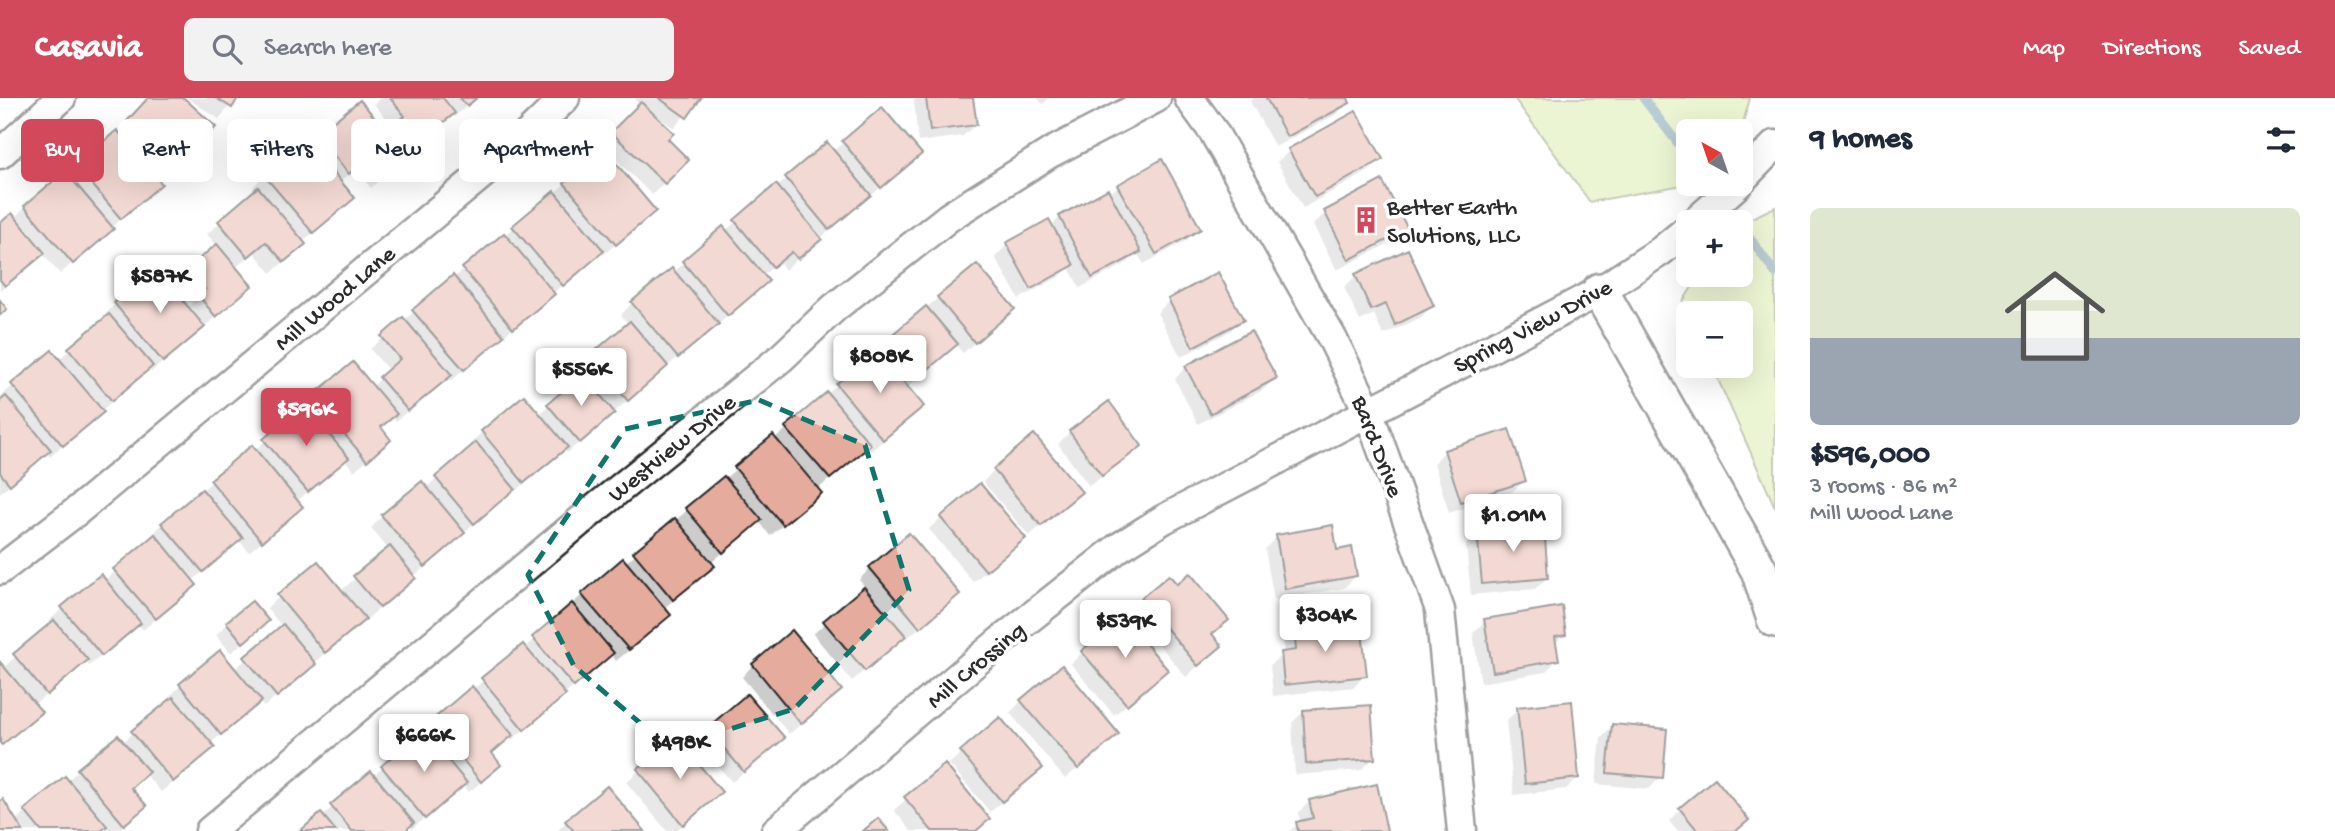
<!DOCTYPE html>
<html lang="en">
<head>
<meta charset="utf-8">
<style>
  body { margin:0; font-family:"Gochi Hand",sans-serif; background:#f2f2f3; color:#1f2937; height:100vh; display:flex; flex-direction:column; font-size:26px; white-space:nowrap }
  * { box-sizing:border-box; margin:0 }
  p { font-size:23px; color:#747a83 }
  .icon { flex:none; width:38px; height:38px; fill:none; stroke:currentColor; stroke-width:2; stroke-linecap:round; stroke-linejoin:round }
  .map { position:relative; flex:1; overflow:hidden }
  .panel { display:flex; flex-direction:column; background:#fff; width:560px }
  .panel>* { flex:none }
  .banner { position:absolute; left:21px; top:21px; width:665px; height:63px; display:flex; gap:14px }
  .needle { width:46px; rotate:320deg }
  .fabs { position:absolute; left:1676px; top:21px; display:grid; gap:14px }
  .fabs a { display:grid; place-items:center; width:77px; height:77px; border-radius:10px; background:#fff; box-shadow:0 7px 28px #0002; font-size:35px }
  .price { position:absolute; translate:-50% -60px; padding:0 16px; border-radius:7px; background:#fff; color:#222; font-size:23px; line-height:46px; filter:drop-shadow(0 2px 4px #0008) }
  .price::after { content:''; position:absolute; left:50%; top:42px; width:21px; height:16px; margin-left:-10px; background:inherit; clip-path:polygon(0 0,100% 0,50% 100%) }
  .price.selected { background:#d1495b; color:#fff }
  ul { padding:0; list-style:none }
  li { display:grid; align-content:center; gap:14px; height:371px; padding:0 35px }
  li span { display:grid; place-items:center; height:217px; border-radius:10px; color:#555 }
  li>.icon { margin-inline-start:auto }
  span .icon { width:126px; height:126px; fill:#fffc; stroke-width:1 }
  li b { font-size:30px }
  h2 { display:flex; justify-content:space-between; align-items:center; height:84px; padding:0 35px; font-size:30px }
  .pill { padding:0 24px; border-radius:10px; background:#fff; box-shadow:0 7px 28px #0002; font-size:24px; line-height:63px }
  .pill.selected { background:#d1495b; color:#fff }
  header { display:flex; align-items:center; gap:42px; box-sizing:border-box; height:98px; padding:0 35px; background:#d1495b; color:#fff }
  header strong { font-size:33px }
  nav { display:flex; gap:38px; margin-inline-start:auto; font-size:24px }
  .search { width:490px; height:63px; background:#f2f2f3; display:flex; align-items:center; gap:18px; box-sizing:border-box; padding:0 24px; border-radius:10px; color:#747a83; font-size:26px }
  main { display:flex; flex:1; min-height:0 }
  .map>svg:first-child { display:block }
</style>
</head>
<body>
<header>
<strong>Casavia</strong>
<div class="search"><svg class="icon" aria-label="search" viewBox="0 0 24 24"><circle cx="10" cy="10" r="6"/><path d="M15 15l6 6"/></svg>Search here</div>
<nav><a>Map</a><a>Directions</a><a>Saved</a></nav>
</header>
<main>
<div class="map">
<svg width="1775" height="733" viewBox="0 0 1775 733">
  <rect width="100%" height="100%" fill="#fff"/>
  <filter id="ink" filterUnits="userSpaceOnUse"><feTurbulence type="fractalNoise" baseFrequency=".0143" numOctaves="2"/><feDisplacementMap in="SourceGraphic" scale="14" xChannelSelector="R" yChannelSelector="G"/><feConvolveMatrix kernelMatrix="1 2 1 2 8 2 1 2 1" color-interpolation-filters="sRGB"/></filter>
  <g filter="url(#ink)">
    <g fill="#d4e89d" stroke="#808a64" stroke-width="2">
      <path d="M1514 0H1750L1743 25 1736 33H1689L1688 86 1590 104Z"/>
      <path d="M1775 109V409L1712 268H1741V215L1689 217 1683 203 1700 177H1741V125Z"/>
    </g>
    <g fill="#0003">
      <path d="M149 0H181L177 69 165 80 137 54 135 56 148 97 60 176 42 155 0 193V127L14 120 25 109 67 78 117 35Z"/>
      <path d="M187 0H236L219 21Z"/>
      <path d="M380 0H476L454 19 452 16 371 90 355 71 339 84 341 112 302 144 292 157 271 175 254 154 235 170 238 200 151 274 148 271 50 359 47 355 0 395V305L3 303 0 299 51 255 58 262 106 220 104 218 115 206 187 210 194 203 177 183 217 148 207 136 256 93 253 89 264 77 309 48 359 4 387 37 394 30 374 6Z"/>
      <path d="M636 0H699L674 30 655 17 654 19 666 41 687 62 652 97 606 52 605 54 642 124 603 157 601 154 451 283 447 279 396 323 392 319 379 330 377 353 354 373 345 362 297 403 289 420 249 454 239 442 192 483 183 498 143 532 138 526 89 568 85 563 34 607 30 621 0 647V566L3 570 53 525 50 522 62 511 100 478 104 483 153 440 151 438 162 426 252 350 254 353 314 299 372 289 389 273 370 251 606 51 601 47 640 6 635 2Z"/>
      <path d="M917 0H972L975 27 963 38 918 44 914 3Z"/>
      <path d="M1037 0H1049L1043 6Z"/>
      <path d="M1254 0H1346L1348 4 1337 16 1275 49 1250 3Z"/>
      <path d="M882 11 908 67 868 100 867 99 785 172 779 164 762 178 767 183 756 195 665 270 567 355 563 351 512 396 510 394 413 479 402 491 367 521 366 519 264 609 259 603 210 646 201 660 161 694 145 676 130 691 133 720 117 733H108L104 728 100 733H0V705L15 723 65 680 67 683 78 672 122 645 171 602 169 599 180 588 219 555 234 572 282 529 267 510 318 465 341 493 388 451 371 430 382 418 426 390 473 349 470 346 482 334 524 299 538 317 585 276 579 270 591 259 629 227 621 217 632 205 673 174 723 131 725 133 827 47 833 54Z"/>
      <path d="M1355 16 1381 61 1369 73 1303 110 1277 64 1289 53Z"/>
      <path d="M1381 85 1405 131 1394 143 1337 172 1313 127 1325 115Z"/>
      <path d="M1118 88 1199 130 1187 142 1144 166 1137 155 1127 165 1080 190 1069 170 1060 178 1019 201 995 159 1007 147 1048 124 1051 128 1060 119 1109 97Z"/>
      <path d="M1218 177 1242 221 1230 233 1181 259 1157 215 1169 203Z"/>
      <path d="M1356 178 1432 208 1420 220 1383 237 1374 216 1360 223 1344 189Z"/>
      <path d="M938 200 1003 219 963 255 956 247 906 290 910 320 871 353 867 348 817 392 808 406 770 438 759 423 711 465 701 479 663 511 657 529 616 563 611 556 512 642 509 639 490 656 488 678 469 694 463 687 412 731 410 728 404 733H302L373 678 432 624 524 550 582 497 625 465 736 371 775 341Z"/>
      <path d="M1186 269 1275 280 1263 292 1198 326 1175 281Z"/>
      <path d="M1070 334 1140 348 1128 360 1089 388 1058 346Z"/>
      <path d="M1445 353 1524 383 1512 394 1449 415 1434 365Z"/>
      <path d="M994 372 1068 405 1029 438 983 384Z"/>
      <path d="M941 420 1012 451 973 484 929 431Z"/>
      <path d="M1478 435 1547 480 1535 491 1471 497 1466 447Z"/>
      <path d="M1277 439 1336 454 1356 478 1344 490 1274 502 1265 451Z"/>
      <path d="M870 470 946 508 907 540 905 537 852 583 813 536 866 490 859 482Z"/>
      <path d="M1143 502 1211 537 1220 548 1186 579 1131 513Z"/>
      <path d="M267 523 231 555 216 537 227 526Z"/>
      <path d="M1485 523 1564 536 1554 546 1557 562 1545 574 1481 585 1473 535Z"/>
      <path d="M1295 533 1365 577 1354 589 1273 598 1270 567 1284 555 1283 545Z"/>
      <path d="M1082 554 1154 584 1114 617 1071 566Z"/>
      <path d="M753 567 828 604 789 636 742 579Z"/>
      <path d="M1021 603 1105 647 1065 681 1010 615Z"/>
      <path d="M1518 611 1578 679 1566 691 1514 697 1506 623Z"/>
      <path d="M1304 613 1373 661 1361 672 1295 677 1292 625Z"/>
      <path d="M1000 621 1029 681 990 714 949 666Z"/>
      <path d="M1612 628 1661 679 1649 691 1596 686 1601 640Z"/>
      <path d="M708 631 771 652 732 684 696 643Z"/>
      <path d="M676 641 720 694 676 733H667L626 684Z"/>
      <path d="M945 668 976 733H911L894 712Z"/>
      <path d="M1310 703 1385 733H1289L1301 725 1298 715Z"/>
      <path d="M1680 711 1733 733H1677L1669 723Z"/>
      <path d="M566 724 642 733H557Z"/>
    </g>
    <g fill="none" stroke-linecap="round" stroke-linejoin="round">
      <g stroke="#638e9e" stroke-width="9">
        <path d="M1643 0 1689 60"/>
        <path d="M1748 137 1775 175"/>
      </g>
    </g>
    <g fill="#e5ac9e" stroke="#2b2b2b" stroke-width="2">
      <path d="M148 0H184L216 29 178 70 127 23Z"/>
      <path d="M216 0H238L232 10Z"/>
      <path d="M390 0H443L455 15 415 48 396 25 405 18Z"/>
      <path d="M460 0H477L467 8Z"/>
      <path d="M659 0H701L687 20Z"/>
      <path d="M926 0H973L977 27 930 33Z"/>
      <path d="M1266 0H1348L1350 5 1287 39Z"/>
      <path d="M360 2 408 59 383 79 367 60 349 76 317 37Z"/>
      <path d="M641 4 674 35 668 41 689 62 665 86 611 34Z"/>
      <path d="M882 9 922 56 881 90 842 43Z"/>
      <path d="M1356 13 1383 61 1315 99 1288 51Z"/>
      <path d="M117 32 162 86 121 121 76 67Z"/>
      <path d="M305 41 355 100 313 135 263 76Z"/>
      <path d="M827 44 871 97 829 132 785 79Z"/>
      <path d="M604 51 656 113 616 147 564 85Z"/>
      <path d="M1162 61 1201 131 1156 156 1117 87Z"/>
      <path d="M65 73 114 131 73 166 24 108Z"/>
      <path d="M1382 82 1408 131 1349 162 1324 113Z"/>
      <path d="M776 86 822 141 798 161 792 154 773 169 734 122Z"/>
      <path d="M258 89 306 146 284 164 266 144 248 159 218 123Z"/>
      <path d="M1108 91 1141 154 1092 180 1059 118Z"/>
      <path d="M554 93 604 153 563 188 512 128Z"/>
      <path d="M12 115 45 155 5 188 0 182V125Z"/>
      <path d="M1049 121 1074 167 1031 191 1006 145Z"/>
      <path d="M723 128 769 183 728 218 682 163Z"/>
      <path d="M504 135 555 196 513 231 462 170Z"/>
      <path d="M217 146 252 188 216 219 198 197 205 191 188 170Z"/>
      <path d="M1408 151 1434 208 1395 227 1386 206 1371 212 1355 176Z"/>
      <path d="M977 166 1015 211 975 245 937 199Z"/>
      <path d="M156 170 205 229 163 264 114 205Z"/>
      <path d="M672 170 719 226 678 260 631 204Z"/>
      <path d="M1218 174 1244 222 1193 249 1168 201Z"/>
      <path d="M453 177 504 238 464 272 412 212Z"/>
      <path d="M0 202 7 211 0 217Z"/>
      <path d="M926 208 958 246 920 278 888 240Z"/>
      <path d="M109 216 153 268 112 303 68 250Z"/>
      <path d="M403 219 452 277 408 313 379 279 400 261 381 238Z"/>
      <path d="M630 223 668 268 628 303 590 257Z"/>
      <path d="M1251 233 1277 280 1210 316 1185 268Z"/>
      <path d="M52 252 104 314 63 348 11 286Z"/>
      <path d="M877 252 924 308 883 342 836 286Z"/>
      <path d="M353 264 397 316 381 329 391 342 367 363 312 298Z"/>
      <path d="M583 276 615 315 580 345 547 306Z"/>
      <path d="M827 294 871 347 830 381 785 329Z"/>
      <path d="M524 297 568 349 524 385 481 333Z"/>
      <path d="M6 298 51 352 10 387 0 375V303Z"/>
      <path d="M1109 303 1142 348 1102 378 1069 333Z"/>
      <path d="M304 307 349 360 308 394 263 341Z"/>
      <path d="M1509 331 1526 383 1461 404 1444 352Z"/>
      <path d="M1034 336 1082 394 1041 428 993 371Z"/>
      <path d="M773 337 822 395 783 427 734 369Z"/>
      <path d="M476 344 515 391 474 426 435 379Z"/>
      <path d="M252 347 303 409 262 444 210 382Z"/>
      <path d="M724 378 762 422 723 455 685 410Z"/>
      <path d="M422 383 465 435 425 469 381 417Z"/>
      <path d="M980 385 1026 440 986 473 940 419Z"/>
      <path d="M202 391 243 440 203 474 161 425Z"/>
      <path d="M675 420 715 468 673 502 633 454Z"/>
      <path d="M1333 427 1337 452 1352 449 1357 478 1285 491 1276 437Z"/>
      <path d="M1544 427 1548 480 1482 486 1477 433Z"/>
      <path d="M909 435 960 496 920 530 869 469Z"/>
      <path d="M155 436 197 487 156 521 113 471Z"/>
      <path d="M390 448 416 480 380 510 353 478Z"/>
      <path d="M623 460 671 517 629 552 581 496Z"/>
      <path d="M318 463 366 521 325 555 277 497Z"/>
      <path d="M1190 475 1229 522 1212 536 1222 548 1198 568 1141 500 1169 477 1177 486Z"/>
      <path d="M101 476 141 525 102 558 61 509Z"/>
      <path d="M864 489 906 538 865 573 823 523Z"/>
      <path d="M252 503 269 523 243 545 226 524Z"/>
      <path d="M572 505 614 555 574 589 532 539Z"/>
      <path d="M1562 508 1566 537 1555 539 1559 562 1493 574 1484 521Z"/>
      <path d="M1123 518 1168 572 1127 607 1081 553Z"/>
      <path d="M54 522 88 562 47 597 13 556Z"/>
      <path d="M1361 524 1367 578 1284 587 1281 554 1296 552 1294 531Z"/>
      <path d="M283 526 316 566 277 599 244 559Z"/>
      <path d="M792 532 842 592 801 626 752 566Z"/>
      <path d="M523 546 566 597 524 632 481 580Z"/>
      <path d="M220 552 262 603 221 637 179 586Z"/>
      <path d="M0 564 42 614 2 647 0 645Z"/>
      <path d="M1062 567 1119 636 1078 671 1020 602Z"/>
      <path d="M472 588 513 637 492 655 501 667 481 684 431 623Z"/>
      <path d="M747 596 785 640 744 674 707 630Z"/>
      <path d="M173 599 215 649 173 684 131 633Z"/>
      <path d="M1572 603 1579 680 1525 686 1517 609Z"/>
      <path d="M1371 607 1375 661 1306 666 1303 612Z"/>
      <path d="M1000 619 1043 670 1002 704 960 653Z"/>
      <path d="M1612 626 1667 631 1663 680 1607 675Z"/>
      <path d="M423 632 467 685 425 721 381 668Z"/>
      <path d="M118 637 149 674 131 690 147 708 124 727 77 671Z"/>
      <path d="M676 639 722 694 683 727 637 671Z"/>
      <path d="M945 666 990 721 976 733H932L904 699Z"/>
      <path d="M371 673 414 725 405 733H352L330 707Z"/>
      <path d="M65 678 107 728 101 733H41L24 712Z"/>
      <path d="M1715 680 1749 722 1736 733H1698L1679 710Z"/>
      <path d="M1377 686 1387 733H1298L1296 724 1313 720 1309 702Z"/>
      <path d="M607 688 645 733H574L565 723Z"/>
      <path d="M3 701 23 733H0V703Z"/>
      <path d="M321 715 336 733H300Z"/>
      <path d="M878 720 889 733H863Z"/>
    </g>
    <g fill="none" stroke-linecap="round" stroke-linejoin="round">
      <defs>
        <g id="minor">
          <path d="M1189 0 1213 33 1332 240 1368 313 1440 512 1462 733"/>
          <path d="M0 56 61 0"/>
          <path d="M1741 82 1775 47"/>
          <path d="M1695 124 1738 86"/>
          <path d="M0 472 77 413 510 53 565 0"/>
          <path d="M210 733 591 414 781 260 834 210 949 119 1050 55 1156 0"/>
          <path d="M776 733 998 545 1118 450 1164 421 1600 193 1661 153 1689 130"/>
        </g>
        <path id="tertiary" d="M1600 193 1759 472 1775 521"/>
      </defs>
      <use href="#minor" stroke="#2b2b2b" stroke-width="33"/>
      <use href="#tertiary" stroke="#2b2b2b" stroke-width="40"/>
      <use href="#minor" stroke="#fff" stroke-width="28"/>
      <use href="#tertiary" stroke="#fff" stroke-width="35"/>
    </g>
  </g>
  <path d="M0 0H1775V733H0ZM759 302 865 347 909 492 794 611 669 650 574 568 528 477 625 331Z" fill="#fff" fill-opacity=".55" fill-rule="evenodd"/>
  <path fill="none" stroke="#0f766e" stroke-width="5" stroke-dasharray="14 9" stroke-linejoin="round" d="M759 302 865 347 909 492 794 611 669 650 574 568 528 477 625 331Z"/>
  <defs>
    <symbol id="building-bare" viewBox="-9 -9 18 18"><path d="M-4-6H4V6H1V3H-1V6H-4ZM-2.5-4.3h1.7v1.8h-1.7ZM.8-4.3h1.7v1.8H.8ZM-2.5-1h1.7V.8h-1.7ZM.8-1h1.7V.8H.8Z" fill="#d1495b" stroke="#fff" stroke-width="2.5" paint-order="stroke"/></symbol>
  </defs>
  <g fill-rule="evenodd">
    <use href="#building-bare" x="1347" y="103" width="38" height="38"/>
  </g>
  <g text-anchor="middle" stroke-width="7" stroke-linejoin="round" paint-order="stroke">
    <g font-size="24" fill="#2b2b2b" stroke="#fff" text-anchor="start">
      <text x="1387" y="116">Better Earth<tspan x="1387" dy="28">Solutions, LLC</tspan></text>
    </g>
    <g font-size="24" fill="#2b2b2b" stroke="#fff">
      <text transform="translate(334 199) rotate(-40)" y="8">Mill Wood Lane</text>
      <text transform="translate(1532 227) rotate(-28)" y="8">Spring View Drive</text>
      <text transform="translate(1379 348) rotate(69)" y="8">Bard Drive</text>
      <text transform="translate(671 349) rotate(-39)" y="8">Westview Drive</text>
      <text transform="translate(975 566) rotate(-40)" y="8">Mill Crossing</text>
    </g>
  </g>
</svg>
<div class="fabs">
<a><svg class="needle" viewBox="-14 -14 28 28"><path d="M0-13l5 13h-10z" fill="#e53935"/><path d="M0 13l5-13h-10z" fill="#747a83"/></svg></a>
<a>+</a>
<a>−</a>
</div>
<b class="price" style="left:160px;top:217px">$587K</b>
<b class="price" style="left:880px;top:297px">$808K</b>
<b class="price" style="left:581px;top:310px">$556K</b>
<b class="price selected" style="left:306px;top:350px">$596K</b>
<b class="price" style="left:1513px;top:456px">$1.01M</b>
<b class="price" style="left:1325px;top:556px">$304K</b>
<b class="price" style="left:1125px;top:562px">$539K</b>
<b class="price" style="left:424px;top:676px">$666K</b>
<b class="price" style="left:680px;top:683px">$498K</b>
<div class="banner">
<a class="pill selected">Buy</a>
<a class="pill">Rent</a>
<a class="pill">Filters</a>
<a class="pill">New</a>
<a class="pill">Apartment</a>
</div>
</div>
<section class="panel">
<h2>9 homes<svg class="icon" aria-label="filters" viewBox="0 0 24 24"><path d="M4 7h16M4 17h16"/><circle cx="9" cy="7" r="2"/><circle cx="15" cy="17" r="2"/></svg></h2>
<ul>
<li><span style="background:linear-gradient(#dfe7d0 60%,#9aa5b1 0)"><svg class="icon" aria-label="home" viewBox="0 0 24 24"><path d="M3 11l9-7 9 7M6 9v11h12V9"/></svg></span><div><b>$596,000</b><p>3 rooms · 86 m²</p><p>Mill Wood Lane</p></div></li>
</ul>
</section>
</main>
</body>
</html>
